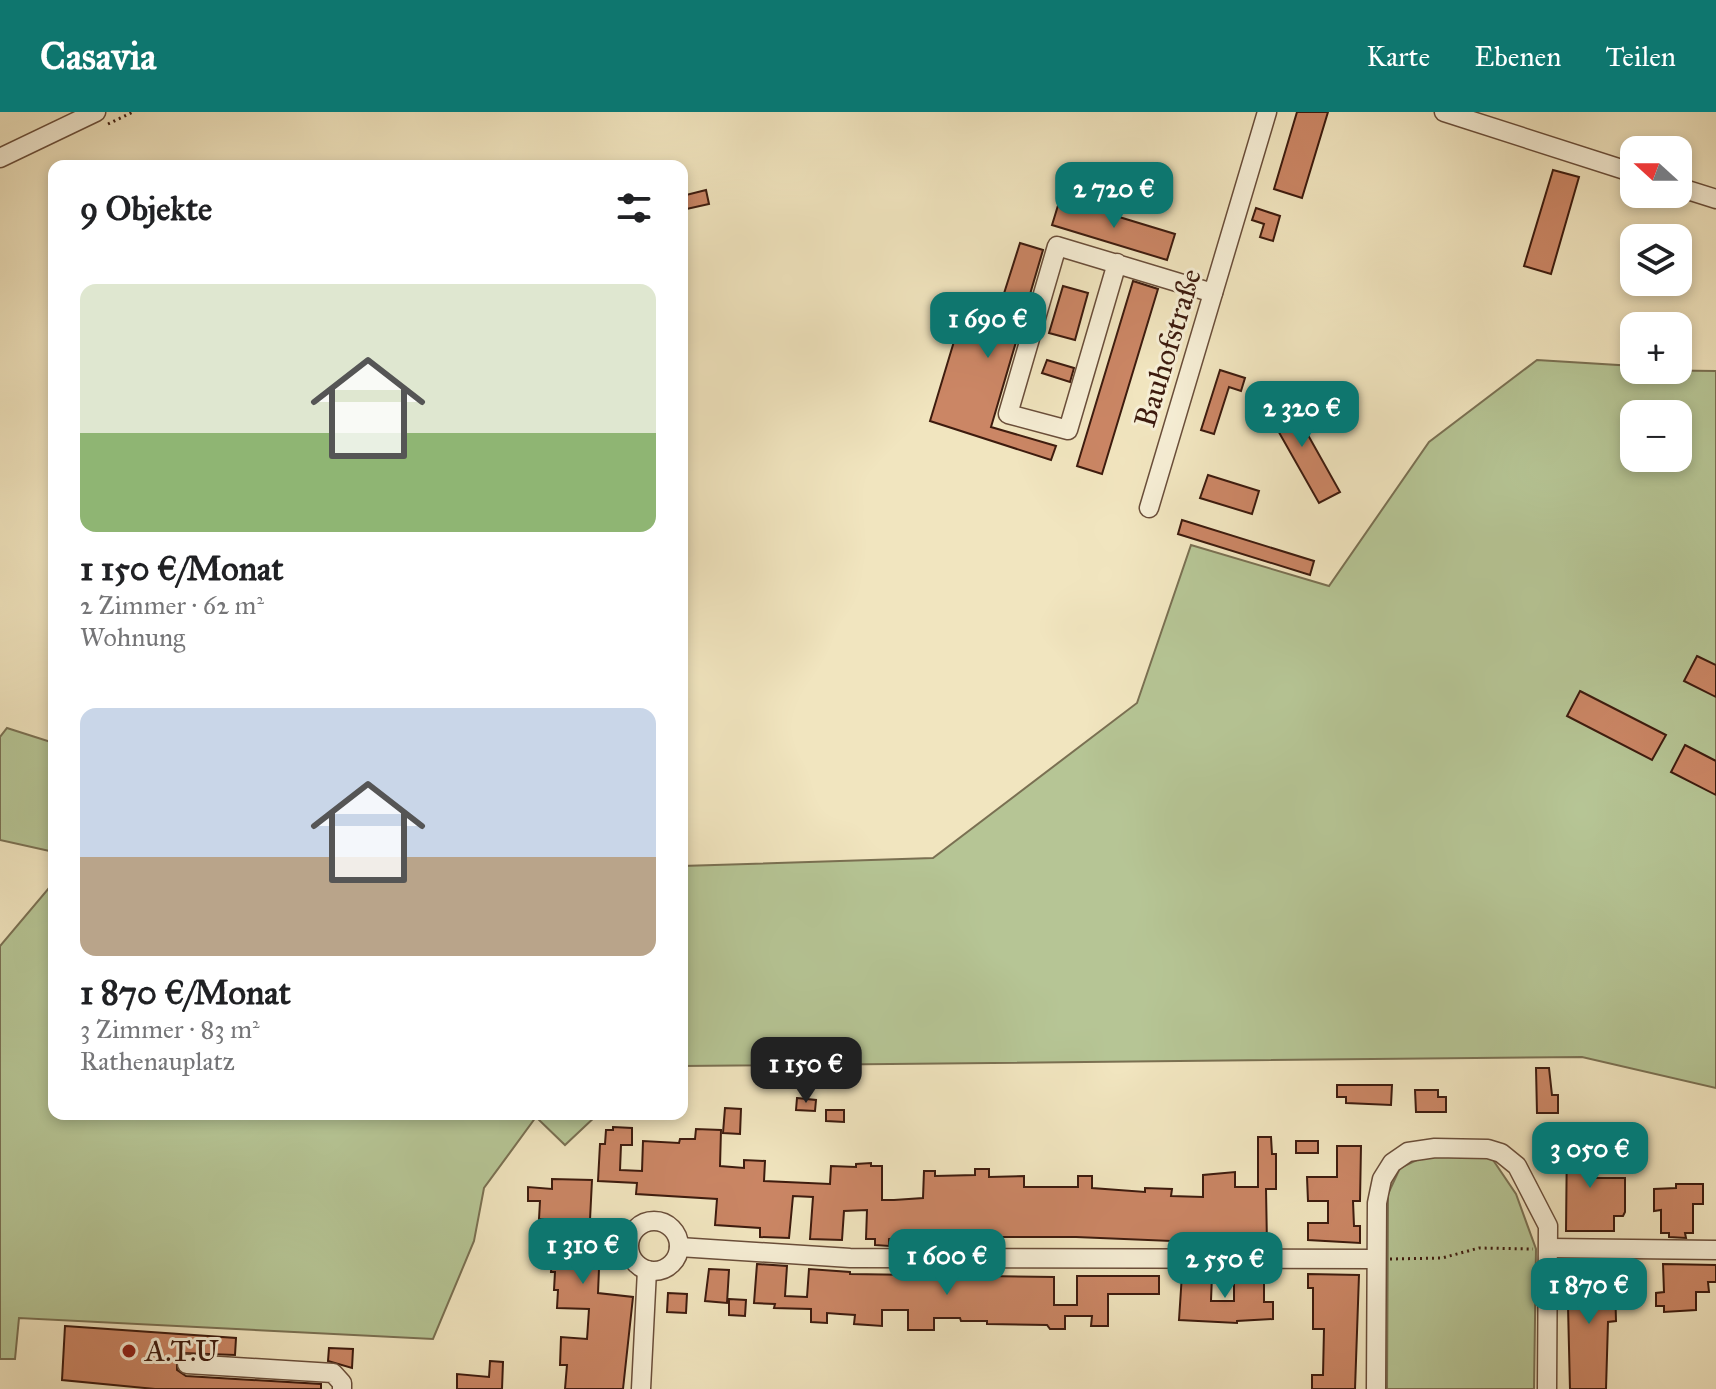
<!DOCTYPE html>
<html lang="de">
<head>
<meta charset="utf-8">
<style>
  body { margin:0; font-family:"IM FELL Great Primer",serif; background:#f6f6f6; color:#202124; height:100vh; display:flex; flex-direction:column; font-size:30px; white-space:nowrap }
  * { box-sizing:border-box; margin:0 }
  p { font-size:26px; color:#757577 }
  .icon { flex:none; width:44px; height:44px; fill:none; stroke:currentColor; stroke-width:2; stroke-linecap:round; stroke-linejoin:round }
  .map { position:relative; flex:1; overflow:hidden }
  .details { position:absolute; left:48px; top:48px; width:640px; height:960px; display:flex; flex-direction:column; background:#fff; border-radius:16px; box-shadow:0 4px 12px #0003 }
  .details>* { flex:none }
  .needle { width:52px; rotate:291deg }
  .tools { position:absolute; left:1620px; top:24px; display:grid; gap:16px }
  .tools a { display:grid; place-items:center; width:72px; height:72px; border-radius:16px; background:#fff; box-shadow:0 4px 12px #0003; font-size:40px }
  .price { position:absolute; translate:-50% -68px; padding:0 18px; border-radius:16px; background:#0f766e; color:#fff; font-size:26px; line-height:52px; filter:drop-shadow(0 2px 4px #0008) }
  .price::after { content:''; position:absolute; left:50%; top:48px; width:24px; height:18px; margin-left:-12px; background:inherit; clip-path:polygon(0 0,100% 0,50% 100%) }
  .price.current { background:#222; color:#fff }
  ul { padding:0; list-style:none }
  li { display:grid; align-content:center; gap:16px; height:424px; padding:0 32px }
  li span { display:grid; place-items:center; height:248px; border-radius:16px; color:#555 }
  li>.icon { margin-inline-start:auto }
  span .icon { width:144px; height:144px; fill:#fffc; stroke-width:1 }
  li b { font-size:34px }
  h2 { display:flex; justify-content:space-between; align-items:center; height:96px; padding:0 32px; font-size:34px }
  header { display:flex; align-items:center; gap:48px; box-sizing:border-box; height:112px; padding:0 40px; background:#0f766e; color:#fff }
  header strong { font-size:38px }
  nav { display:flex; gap:44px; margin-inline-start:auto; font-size:28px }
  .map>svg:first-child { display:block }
</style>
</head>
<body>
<header>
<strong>Casavia</strong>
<nav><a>Karte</a><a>Ebenen</a><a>Teilen</a></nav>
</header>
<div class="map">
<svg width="1716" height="1277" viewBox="0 0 1716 1277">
  <rect width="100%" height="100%" fill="#f1e5bf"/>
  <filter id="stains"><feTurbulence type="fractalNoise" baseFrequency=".0025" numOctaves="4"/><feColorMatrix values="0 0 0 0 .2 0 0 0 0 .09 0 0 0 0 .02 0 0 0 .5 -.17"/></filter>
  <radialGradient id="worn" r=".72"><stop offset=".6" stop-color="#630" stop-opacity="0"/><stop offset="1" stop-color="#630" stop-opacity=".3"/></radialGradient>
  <g fill="#b6c595" stroke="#7a7052" stroke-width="2" fill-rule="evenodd">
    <path d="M1537 248 1634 254V258L1716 259V976L1582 945 682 954V754L933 746 1137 591 1191 433 1329 474 1429 330ZM1634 302H1678V346H1634Z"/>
    <path d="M7 616 54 631V740L0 728V625Z"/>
    <path d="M54 770V1002H598L565 1033 536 1005 484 1076 474 1129 433 1227 19 1206 15 1247H0V834Z"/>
    <path d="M1423 1045H1491L1516 1082 1536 1137 1534 1277H1387L1388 1082 1400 1056Z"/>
  </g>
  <g fill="#cb8665" stroke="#3d1b0e" stroke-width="2">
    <path d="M1297 0H1328L1302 86 1274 77Z"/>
    <path d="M1553 58 1579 65 1551 162 1524 154Z"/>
    <path d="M706 78 709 92 682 98V84Z"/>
    <path d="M1060 87 1175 122 1167 148 1052 113Z"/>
    <path d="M1256 96 1280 104 1273 129 1260 125 1264 112 1252 108Z"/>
    <path d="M1020 131 1043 138 991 315 1056 334 1051 348 930 309 968 183 1000 194Z"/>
    <path d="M1133 169 1158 177 1102 362 1077 354Z"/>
    <path d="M1063 174 1088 181 1075 228 1049 221Z"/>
    <path d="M1047 248 1074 256 1070 270 1042 261Z"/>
    <path d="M1220 258 1245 266 1241 279 1229 275 1214 322 1201 318Z"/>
    <path d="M1285 282 1340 380 1319 391 1264 294Z"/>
    <path d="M1208 363 1259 379 1252 402 1200 386Z"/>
    <path d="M1182 408 1314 449 1310 463 1178 422Z"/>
    <path d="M1697 544 1716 553V585L1684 569Z"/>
    <path d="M1580 579 1666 623 1652 648 1567 604Z"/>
    <path d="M1685 633 1716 649V683L1671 660Z"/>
    <path d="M1536 956H1549L1552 983H1558V1001H1537Z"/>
    <path d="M1337 973H1392L1391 993 1346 991V985H1337Z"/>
    <path d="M1415 978H1438V985H1446V1000H1416Z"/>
    <path d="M797 986 816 988 815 999 796 998Z"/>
    <path d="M725 996 741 997 740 1022 723 1021Z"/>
    <path d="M826 998H844V1010L826 1009Z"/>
    <path d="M613 1015 632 1016V1033H621L620 1058 642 1059 643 1029 679 1031 680 1027H695L696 1017 721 1018 720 1054 744 1056V1048L765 1049 764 1069 830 1072 831 1054 856 1055V1052L871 1051V1054H882V1088H894L923 1086 924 1059H935V1064L975 1063V1057H989V1065L1024 1064V1075H1078V1064H1092V1076L1145 1080V1076L1172 1077 1171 1084 1203 1085V1063L1235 1060V1075H1258V1025H1271L1272 1042H1276V1077H1266L1267 1133 1076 1125H900L889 1127V1134L875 1133V1127H866L867 1098 844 1099 842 1128 810 1127 813 1085 793 1084 789 1126 760 1125V1116L715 1113 717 1087 636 1082 637 1071 598 1069 600 1032H605L606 1018H613Z"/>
    <path d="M1579 1017H1592V1066H1625V1100L1623 1104H1614V1119H1566L1567 1024H1579Z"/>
    <rect x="1296" y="1029" width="22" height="12"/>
    <path d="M1337 1034H1361L1360 1089H1353L1354 1114H1360V1131L1308 1128V1111H1328V1089H1308L1307 1065H1337Z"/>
    <path d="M552 1067 592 1068 590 1108H601L598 1181 633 1185 623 1277H565L567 1253H560L561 1225 587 1227 589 1197 557 1196 558 1178H554L555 1160H551L552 1147 534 1146 535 1131 543 1132 545 1107H539L540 1089H528V1075L552 1077Z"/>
    <path d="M1676 1072H1703V1092H1693V1121H1685L1686 1126 1669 1125V1121H1661V1098L1654 1099V1077L1676 1076Z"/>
    <path d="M757 1152 787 1154 785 1184 807 1185 809 1157 850 1160V1162L1054 1165V1193H1077V1164H1159V1182H1108V1214H1091L1092 1204H1065V1217H1050L1047 1213 987 1212V1209H961L960 1206H934V1218H908V1198H882V1214L854 1212 855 1203 840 1202 827 1201V1211L811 1210V1197L774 1196 775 1192 754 1191Z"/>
    <path d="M1600 1152V1171H1615L1616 1209 1608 1210 1606 1277H1570L1567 1153Z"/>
    <path d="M1663 1152 1716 1153V1170H1708L1709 1180H1696V1198L1664 1200V1194H1656V1181L1664 1180Z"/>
    <path d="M709 1157 729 1158 727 1191 705 1189Z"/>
    <path d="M1234 1160H1264V1190H1273V1207L1237 1209V1211L1179 1208 1182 1162 1212 1163 1211 1189H1234Z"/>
    <path d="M1308 1162 1359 1163 1355 1277H1312V1263H1323L1324 1217H1313V1176H1308Z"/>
    <path d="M668 1181 687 1182 686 1201 667 1200Z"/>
    <path d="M729 1187 746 1188 745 1204 729 1203Z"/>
    <path d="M65 1214 236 1226 235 1243 182 1241 177 1246V1258L186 1264 321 1272V1277H155L62 1268Z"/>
    <path d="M329 1236 353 1237 352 1256 328 1249Z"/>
    <path d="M490 1249 503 1250 502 1277H457V1262L489 1265Z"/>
  </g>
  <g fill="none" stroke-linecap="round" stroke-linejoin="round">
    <defs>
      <g id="minor">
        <path d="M1444 0 1634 61"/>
        <path d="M0 46 96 0"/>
        <path d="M1678 75 1716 87"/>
        <path d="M1117 151 1068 318 1008 302 1057 134 1213 181"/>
        <path d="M1149 396 1267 0"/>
        <circle cx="654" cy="1134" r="25"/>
        <path d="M679 1135 850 1146 1376 1147"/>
        <path d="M1549 1136 1716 1138"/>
        <path d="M187 1252 333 1261 342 1271V1277"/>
        <path d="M641 1277 647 1158"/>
        <path d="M1376 1277 1377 1091 1382 1067 1392 1051 1408 1040 1435 1036 1488 1037 1501 1041 1517 1054 1548 1114 1547 1277"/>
      </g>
    </defs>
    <use href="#minor" stroke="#6a4e3a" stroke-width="21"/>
    <g stroke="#3d1b0e" stroke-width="3" stroke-dasharray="2 4" stroke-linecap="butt">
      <path d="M108 12 133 0"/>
      <path d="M1390 1147 1442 1146 1479 1136 1533 1137"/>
    </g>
    <use href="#minor" stroke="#f6eed5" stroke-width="18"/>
  </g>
  <circle fill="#8f2418" stroke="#f6eed5" stroke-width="3" cx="129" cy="1239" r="8"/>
  <g text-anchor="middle" stroke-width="6" stroke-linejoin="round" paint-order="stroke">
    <g font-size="30" fill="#3d1b0e" stroke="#f6eed5">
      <text transform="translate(1168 236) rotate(-73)" y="10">Bauhofstraße</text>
    </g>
    <g font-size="30" fill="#3d1b0e" stroke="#f6eed5" text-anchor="start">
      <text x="145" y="1249">A.T.U</text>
    </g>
  </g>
  <rect width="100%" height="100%" filter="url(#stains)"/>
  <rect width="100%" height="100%" fill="url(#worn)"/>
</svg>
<div class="tools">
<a><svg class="needle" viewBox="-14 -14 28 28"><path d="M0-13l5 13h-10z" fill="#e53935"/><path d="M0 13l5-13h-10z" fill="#757577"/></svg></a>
<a><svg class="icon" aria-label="layers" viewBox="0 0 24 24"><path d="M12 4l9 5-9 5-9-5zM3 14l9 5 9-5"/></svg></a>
<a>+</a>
<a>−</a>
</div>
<b class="price" style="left:1114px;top:118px">2 720 €</b>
<b class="price" style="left:988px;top:248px">1 690 €</b>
<b class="price" style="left:1302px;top:337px">2 320 €</b>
<b class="price current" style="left:806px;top:993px">1 150 €</b>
<b class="price" style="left:1590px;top:1078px">3 050 €</b>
<b class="price" style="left:583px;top:1174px">1 310 €</b>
<b class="price" style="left:947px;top:1185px">1 600 €</b>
<b class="price" style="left:1225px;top:1188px">2 550 €</b>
<b class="price" style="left:1589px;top:1214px">1 870 €</b>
<section class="details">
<h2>9 Objekte<svg class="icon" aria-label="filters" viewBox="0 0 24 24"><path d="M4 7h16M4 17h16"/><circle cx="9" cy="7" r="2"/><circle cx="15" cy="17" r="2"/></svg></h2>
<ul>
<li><span style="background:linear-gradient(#dfe7d0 60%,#8fb573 0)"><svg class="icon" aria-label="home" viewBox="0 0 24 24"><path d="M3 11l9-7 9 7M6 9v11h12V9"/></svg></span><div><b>1 150 €/Monat</b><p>2 Zimmer · 62 m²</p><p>Wohnung</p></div></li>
<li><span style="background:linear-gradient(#c9d6e8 60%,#b9a48a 0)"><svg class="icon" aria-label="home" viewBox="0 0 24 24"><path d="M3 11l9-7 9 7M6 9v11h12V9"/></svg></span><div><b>1 870 €/Monat</b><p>3 Zimmer · 83 m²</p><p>Rathenauplatz</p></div></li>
</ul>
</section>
</div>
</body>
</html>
